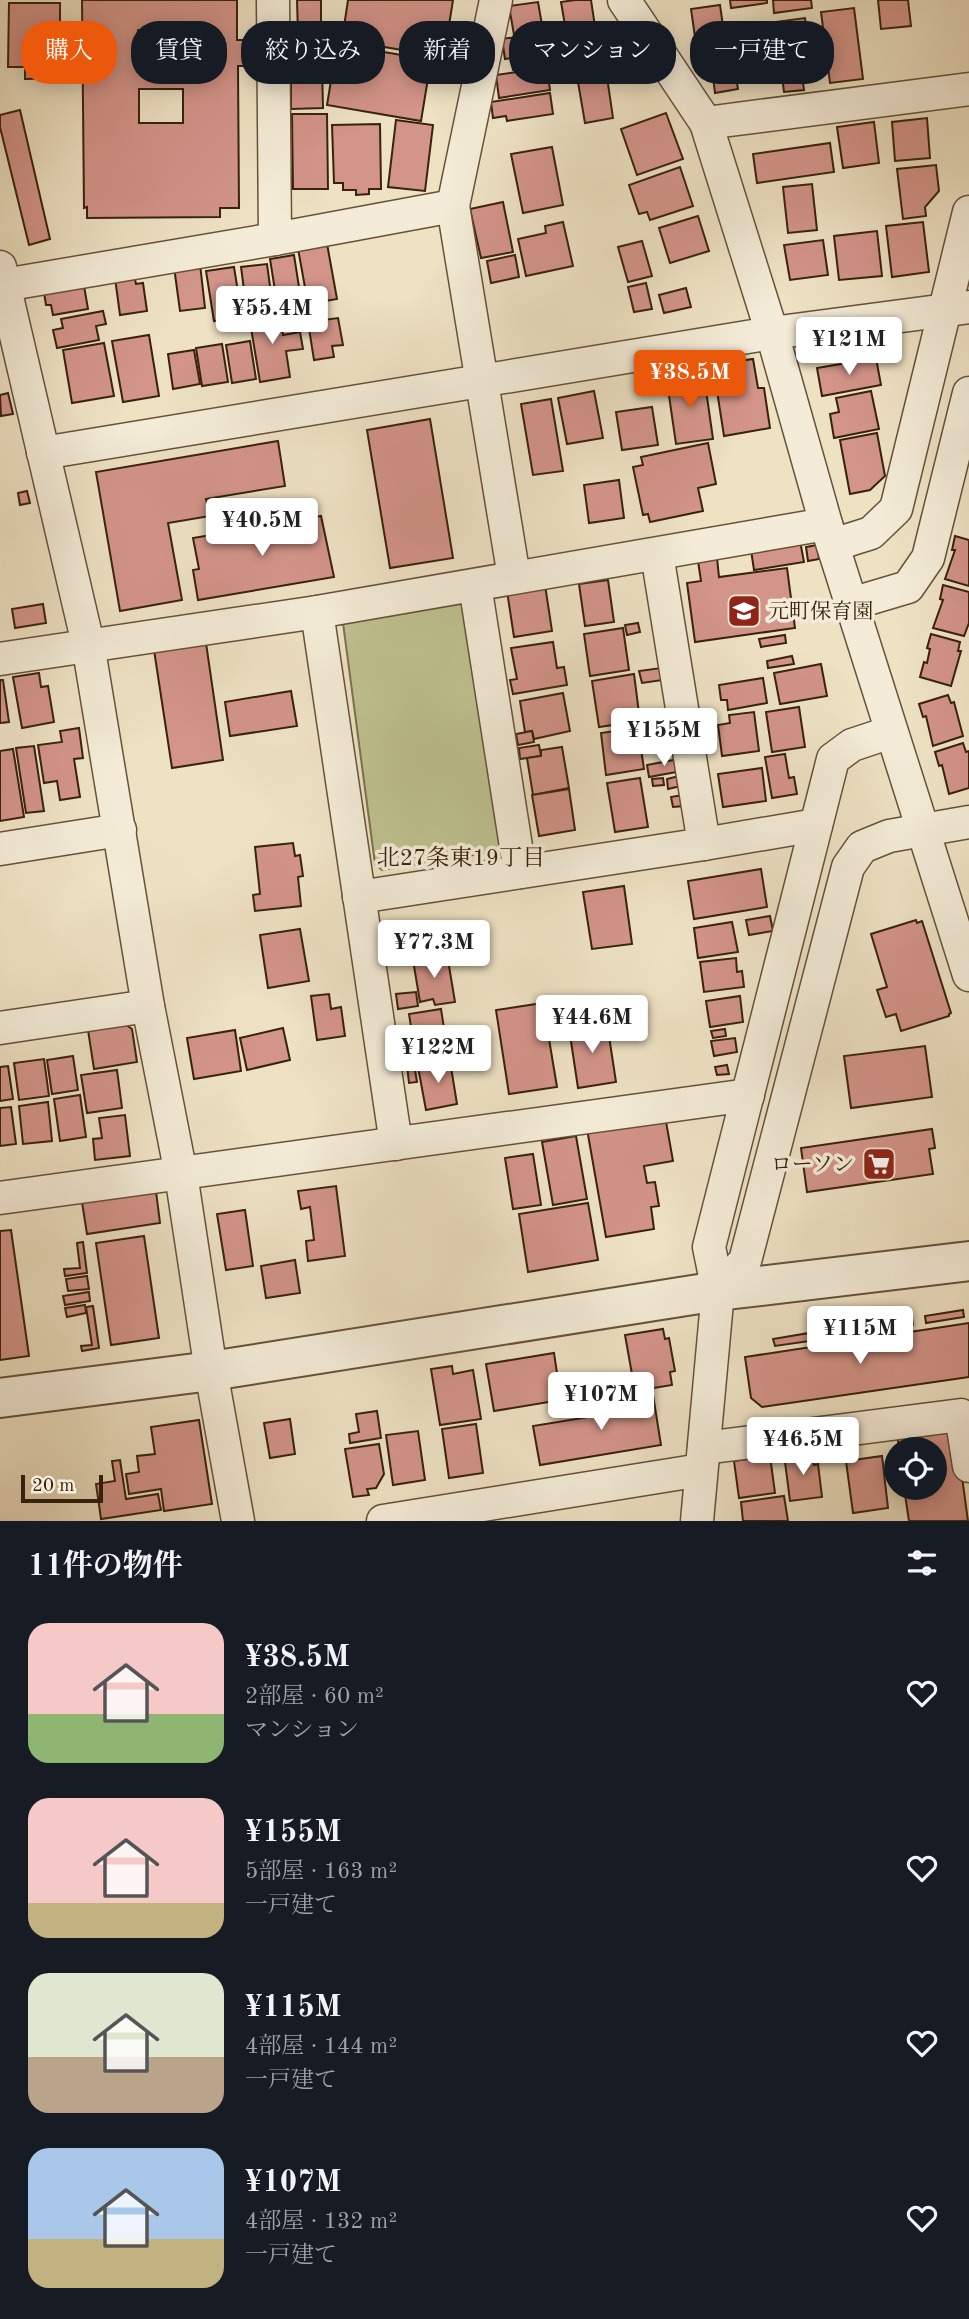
<!DOCTYPE html>
<html lang="ja">
<head>
<meta charset="utf-8">
<style>
  body { margin:0; font-family:"Old Standard TT","Noto Serif JP",serif; background:#242831; color:#f1f3f6; height:100vh; display:flex; flex-direction:column; font-size:26px; white-space:nowrap }
  * { box-sizing:border-box; margin:0 }
  p { font-size:23px; color:#9ea1a6 }
  .icon { flex:none; width:38px; height:38px; fill:none; stroke:currentColor; stroke-width:2; stroke-linecap:round; stroke-linejoin:round }
  .map { position:relative; height:1521px; overflow:hidden }
  .side { display:flex; flex-direction:column; background:#171b24; flex:1 }
  .side>* { flex:none }
  .guide { position:absolute; left:21px; top:21px; width:928px; height:63px; display:flex; gap:14px }
  .controls { position:absolute; left:884px; top:1437px; display:grid; gap:14px }
  .controls a { display:grid; place-items:center; width:63px; height:63px; border-radius:50%; background:#171b24; box-shadow:0 4px 18px #0003; font-size:35px }
  .scale { position:absolute; left:21px; bottom:18px; width:82px; box-sizing:border-box; padding-left:7px; border:4px solid #38220d; border-top:0; font-size:19px; line-height:24px; white-space:nowrap; color:#38220d; -webkit-text-stroke:5px #f4ecd8; paint-order:stroke }
  .price { position:absolute; translate:-50% -60px; padding:0 16px; border-radius:7px; background:#fff; color:#222; font-size:23px; line-height:46px; filter:drop-shadow(0 2px 4px #0008) }
  .price::after { content:''; position:absolute; left:50%; top:42px; width:21px; height:16px; margin-left:-10px; background:inherit; clip-path:polygon(0 0,100% 0,50% 100%) }
  .price.selected { background:#ea580c; color:#fff }
  ul { padding:0; list-style:none }
  li { display:flex; align-items:center; gap:21px; height:175px; padding:0 28px }
  li span { display:grid; place-items:center; flex:none; width:196px; height:140px; border-radius:21px; color:#555 }
  li>.icon { margin-inline-start:auto }
  span .icon { width:84px; height:84px; fill:#fffc; stroke-width:1 }
  li b { font-size:30px }
  h2 { display:flex; justify-content:space-between; align-items:center; height:84px; padding:0 28px; font-size:30px }
  .tag { padding:0 24px; border-radius:28px; background:#171b24; box-shadow:0 4px 18px #0003; font-size:24px; line-height:63px }
  .tag.selected { background:#ea580c; color:#fff }
  .map>svg:first-child { display:block }
</style>
</head>
<body>
<div class="map">
<svg width="969" height="1521" viewBox="0 0 969 1521">
  <rect width="100%" height="100%" fill="#eee2c3"/>
  <filter id="stains"><feTurbulence type="fractalNoise" baseFrequency=".00286" numOctaves="4"/><feColorMatrix values="0 0 0 0 .2 0 0 0 0 .09 0 0 0 0 .02 0 0 0 .5 -.17"/></filter>
  <radialGradient id="worn" r=".72"><stop offset=".6" stop-color="#630" stop-opacity="0"/><stop offset="1" stop-color="#630" stop-opacity=".3"/></radialGradient>
  <path fill="#bec290" stroke="#7b724e" stroke-width="2" d="M454 597 462 604 501 845 498 851 382 870 375 864 343 623Z"/>
  <g fill="#d39489" stroke="#38220d" stroke-width="2" fill-rule="evenodd">
    <path d="M82 0H237V40H245L246 66H238L239 208H220V217L87 218V207L84 208ZM138 30 182 31V64H137ZM139 89H183V123H139Z"/>
    <path d="M297 0H321V33L298 34Z"/>
    <path d="M348 0H453L444 57 342 40Z"/>
    <path d="M575 0H591L596 33 567 37 561 2Z"/>
    <path d="M730 0H767V3L731 8Z"/>
    <path d="M773 0H811L812 8 774 13Z"/>
    <path d="M878 0H908L911 26 881 29Z"/>
    <path d="M538 2 543 31 514 35 509 6Z"/>
    <path d="M9 3H60V54H39V67H8Z"/>
    <path d="M720 5 725 40 696 44 691 9Z"/>
    <path d="M854 8 863 79 830 83 821 12Z"/>
    <path d="M805 18 811 66 801 68 804 90 784 92 775 22Z"/>
    <path d="M767 32 772 71 748 74 745 51H741L739 35Z"/>
    <path d="M544 33 549 65 513 70 511 58 505 59 502 39Z"/>
    <path d="M595 38 600 72 572 76 568 42Z"/>
    <path d="M337 44 431 60 421 121 327 105Z"/>
    <path d="M731 45 738 89 715 93 712 68 705 69 702 49Z"/>
    <path d="M322 66 323 108 291 109V67Z"/>
    <path d="M25 68H71V78L25 79Z"/>
    <path d="M547 68 550 90 499 98 496 75Z"/>
    <path d="M607 77 613 118 585 123 578 82Z"/>
    <path d="M550 93 553 114 507 121 506 116 493 118 491 102Z"/>
    <path d="M20 110 50 239 29 245 0 127V115Z"/>
    <path d="M666 113 683 159 637 175 621 129Z"/>
    <path d="M292 114H327L328 189H293Z"/>
    <path d="M927 118 930 158 895 161 892 122Z"/>
    <path d="M396 120 433 125 425 191 388 187Z"/>
    <path d="M874 122 879 163 843 168 837 127Z"/>
    <path d="M380 124 381 189H369V194L356 195V190H343V183H334L332 125Z"/>
    <path d="M830 143 834 172 757 183 753 154Z"/>
    <path d="M552 147 563 205 523 213 511 154Z"/>
    <path d="M936 165 939 191 925 207 926 216 903 219 897 169Z"/>
    <path d="M680 167 693 206 650 220 647 212 639 214 629 185Z"/>
    <path d="M812 184 817 230 788 233 783 187Z"/>
    <path d="M503 202 513 252 481 258 470 209Z"/>
    <path d="M698 216 709 251 670 263 659 228Z"/>
    <path d="M563 222 573 266 526 276 518 239 546 233 545 226Z"/>
    <path d="M923 222 929 272 892 277 886 226Z"/>
    <path d="M877 231 882 276 839 280 834 236Z"/>
    <path d="M326 238 337 299 308 304 297 243Z"/>
    <path d="M823 240 828 275 790 280 784 245Z"/>
    <path d="M642 241 652 276 628 282 618 247Z"/>
    <path d="M294 255 301 300 277 303 270 259Z"/>
    <path d="M515 255 519 277 491 283 487 261Z"/>
    <path d="M200 264 205 308 180 311 174 267Z"/>
    <path d="M267 264 272 301 246 305 241 267Z"/>
    <path d="M234 267 242 317 214 321 206 271Z"/>
    <path d="M134 275 136 284 143 283 147 311 120 315 115 278Z"/>
    <path d="M83 280 88 309 53 315 51 305H46L43 287Z"/>
    <path d="M646 283 652 309 634 312 628 287Z"/>
    <path d="M686 288 691 307 664 313 659 295Z"/>
    <path d="M103 311 106 324 96 326 99 340 57 348 53 330 63 328 61 319Z"/>
    <path d="M279 311 283 335 300 332 303 349 286 351 290 377 260 382 249 316Z"/>
    <path d="M338 318 343 345 332 346 334 357 314 360 308 322Z"/>
    <path d="M149 335 159 396 123 402 112 341Z"/>
    <path d="M250 341 256 379 232 383 226 345Z"/>
    <path d="M104 343 114 396 72 403 63 350Z"/>
    <path d="M222 344 228 382 202 386 196 348Z"/>
    <path d="M194 350 200 384 173 389 168 354Z"/>
    <path d="M876 358 881 385 822 396 817 368Z"/>
    <path d="M753 359 758 388H764L770 428 724 436 713 365Z"/>
    <path d="M704 376 713 439 676 444 667 382Z"/>
    <path d="M594 391 603 438 567 444 558 398Z"/>
    <path d="M871 391 879 429 834 438 830 414 839 412 836 398Z"/>
    <path d="M8 393 13 414 1 416 0 395Z"/>
    <path d="M551 399 563 471 533 475 521 404Z"/>
    <path d="M652 407 658 445 622 450 616 412Z"/>
    <path d="M430 419 453 558 390 568 367 430Z"/>
    <path d="M877 433 885 476 870 490 850 494 840 440Z"/>
    <path d="M278 441 285 486 206 499 210 516 168 523 182 600 120 611 96 472Z"/>
    <path d="M708 443 716 484 698 488 703 511 650 522 648 514 643 515 633 467 643 465 641 457Z"/>
    <path d="M619 480 624 518 589 523 584 485Z"/>
    <path d="M27 491 30 503 20 505 18 493Z"/>
    <path d="M321 516 334 577 198 600 193 570 199 569 193 538Z"/>
    <path d="M955 536 969 540V586L945 579 955 550H952Z"/>
    <path d="M800 541 804 562 754 570 751 550Z"/>
    <path d="M817 545 819 559 808 561 806 547Z"/>
    <path d="M717 558 719 577 787 568 795 628 695 642 687 583 701 581 698 561Z"/>
    <path d="M608 580 614 622 585 626 579 584Z"/>
    <path d="M545 585 552 631 514 637 507 591Z"/>
    <path d="M943 585 969 592V623L964 636 933 628 943 600 940 599Z"/>
    <path d="M43 604 46 623 15 628 12 609Z"/>
    <path d="M638 623 640 632 627 635 625 625Z"/>
    <path d="M623 628 629 670 590 676 584 634Z"/>
    <path d="M931 634 960 642 958 651H961L951 686 920 677 924 662 927 663 930 649 927 648Z"/>
    <path d="M785 635 786 643 761 647 759 639Z"/>
    <path d="M553 642 557 668 564 667 567 685 513 694 510 680 517 679 511 648Z"/>
    <path d="M206 643 223 760 172 768 154 650Z"/>
    <path d="M792 656 794 664 768 668 767 661Z"/>
    <path d="M821 664 827 696 780 704 774 673Z"/>
    <path d="M661 668 663 680 642 683 639 671Z"/>
    <path d="M39 673 41 687 48 686 54 722 22 728 13 677Z"/>
    <path d="M634 674 640 721 599 727 592 681Z"/>
    <path d="M763 678 767 703 728 710 727 700H721L719 685Z"/>
    <path d="M0 680H3L9 722 0 723Z"/>
    <path d="M291 691 297 726 230 736 225 702Z"/>
    <path d="M563 693 570 731 534 739 532 731 525 732 520 701Z"/>
    <path d="M948 695 951 703 954 702 963 736 933 746 926 716 923 717 919 704Z"/>
    <path d="M799 707 805 747 772 752 766 712Z"/>
    <path d="M754 712 759 751 722 756 718 725 730 723 729 715Z"/>
    <path d="M643 727 646 748 641 749 644 769 606 775 601 733Z"/>
    <path d="M79 728 83 758 74 759 80 797 60 800 57 781 44 783 38 745 62 742 60 731Z"/>
    <path d="M532 731 534 742 518 745 516 734Z"/>
    <path d="M963 743 966 752 969 751V788L949 794 942 765 939 766 935 752Z"/>
    <path d="M539 745 541 756 520 759 519 748Z"/>
    <path d="M34 746 44 811 26 813 16 748Z"/>
    <path d="M562 747 569 788 533 795 527 758 541 756V750Z"/>
    <path d="M13 749 24 817 0 821V751Z"/>
    <path d="M785 754 789 778 794 777 797 794 772 798 765 757Z"/>
    <path d="M679 759 682 771 649 777 647 765Z"/>
    <path d="M762 768 766 801 723 807 718 774Z"/>
    <path d="M679 776 681 786 668 789 667 779Z"/>
    <path d="M640 778 648 827 615 832 607 783Z"/>
    <path d="M663 778 664 785 653 786 652 779Z"/>
    <path d="M569 789 575 830 539 836 532 795Z"/>
    <path d="M683 795 685 806 673 807 671 797Z"/>
    <path d="M293 843 295 856 300 855 303 876 298 877 301 906 255 911 253 895 260 894 255 847Z"/>
    <path d="M761 869 767 907 694 919 688 881Z"/>
    <path d="M624 886 632 944 592 949 583 892Z"/>
    <path d="M770 916 773 931 749 935 746 920Z"/>
    <path d="M916 920 917 923 922 921 951 1013 949 1014V1016L901 1031 896 1014 886 1017 877 990 887 987 871 934Z"/>
    <path d="M732 922 738 952 698 958 694 928Z"/>
    <path d="M300 929 309 981 268 988 260 935Z"/>
    <path d="M447 954 455 1002 435 1005 433 999 420 1002 413 960Z"/>
    <path d="M736 958 737 972 742 971 744 987 704 992 700 962Z"/>
    <path d="M416 992 418 1006 398 1009 396 994Z"/>
    <path d="M329 994 331 1009 341 1007 345 1036 317 1040 311 996Z"/>
    <path d="M740 996 743 1022 710 1027 706 1001Z"/>
    <path d="M543 1003 557 1087 509 1094 496 1010Z"/>
    <path d="M441 1009 448 1054 416 1059 409 1014Z"/>
    <path d="M607 1023 616 1082 578 1088 569 1028Z"/>
    <path d="M125 1024 132 1029 137 1062 94 1069 88 1030Z"/>
    <path d="M283 1028 290 1060 247 1070 240 1038Z"/>
    <path d="M725 1029 726 1036 713 1038 711 1031Z"/>
    <path d="M235 1030 241 1071 194 1079 187 1038Z"/>
    <path d="M735 1038 737 1052 714 1056 711 1041Z"/>
    <path d="M925 1046 932 1097 851 1108 844 1056Z"/>
    <path d="M73 1056 78 1090 52 1094 47 1060Z"/>
    <path d="M44 1059 49 1096 19 1100 14 1063Z"/>
    <path d="M450 1061 457 1104 426 1110 418 1067Z"/>
    <path d="M414 1064 417 1082 409 1083 407 1065Z"/>
    <path d="M727 1065 729 1074 717 1075 715 1067Z"/>
    <path d="M8 1066 13 1099 0 1101V1067Z"/>
    <path d="M117 1070 122 1108 87 1113 81 1075Z"/>
    <path d="M80 1095 86 1137 60 1141 54 1099Z"/>
    <path d="M48 1102 52 1141 23 1144 19 1106Z"/>
    <path d="M11 1107 16 1144 0 1146V1108Z"/>
    <path d="M125 1115 130 1156 95 1160 93 1139 102 1138 99 1118Z"/>
    <path d="M665 1116 673 1161 644 1166 647 1183 655 1182 659 1206 651 1207 654 1229 606 1237 587 1129Z"/>
    <path d="M932 1129 935 1148 929 1149 933 1174 807 1192 801 1148Z"/>
    <path d="M576 1136 587 1199 553 1205 542 1142Z"/>
    <path d="M533 1154 541 1205 513 1209 505 1158Z"/>
    <path d="M336 1186 345 1256 308 1261 306 1241 314 1240 310 1207 301 1209 298 1191Z"/>
    <path d="M156 1191 160 1223 87 1234 82 1202Z"/>
    <path d="M588 1203 598 1260 528 1272 519 1214Z"/>
    <path d="M245 1210 253 1266 226 1270 217 1214Z"/>
    <path d="M11 1230 29 1356 0 1360V1231Z"/>
    <path d="M144 1236 159 1338 111 1345 96 1243Z"/>
    <path d="M83 1242 87 1273 65 1276 64 1269 80 1268 77 1243Z"/>
    <path d="M295 1260 300 1293 266 1298 261 1266Z"/>
    <path d="M87 1276 89 1289 68 1291 66 1279Z"/>
    <path d="M89 1292 90 1301 65 1305 63 1296Z"/>
    <path d="M85 1305 86 1313 67 1317 65 1308Z"/>
    <path d="M93 1306 99 1348 82 1351 81 1346 92 1345 86 1307Z"/>
    <path d="M963 1310 964 1317 926 1323 925 1316Z"/>
    <path d="M912 1318 913 1325 875 1330 874 1324Z"/>
    <path d="M969 1323V1377L762 1407 751 1398 745 1357Z"/>
    <path d="M861 1325 862 1332 823 1338 822 1331Z"/>
    <path d="M663 1329 665 1339 669 1338 675 1371 670 1372 672 1385 635 1391 625 1335Z"/>
    <path d="M809 1333 810 1341 775 1346 773 1339Z"/>
    <path d="M554 1353 561 1400 494 1411 486 1364Z"/>
    <path d="M452 1366 453 1374 473 1370 481 1419 440 1425 431 1369Z"/>
    <path d="M653 1395 661 1445 540 1465 533 1426 601 1415 599 1403Z"/>
    <path d="M377 1411 381 1438 350 1443 349 1434 359 1432 356 1414Z"/>
    <path d="M290 1419 295 1454 270 1458 264 1423Z"/>
    <path d="M199 1420 212 1504 164 1511 161 1489 129 1494 126 1474 139 1472 137 1456 155 1454 151 1427Z"/>
    <path d="M476 1424 483 1473 449 1478 442 1429Z"/>
    <path d="M955 1425 968 1521H909L904 1488H934V1449H899L897 1433Z"/>
    <path d="M418 1431 425 1480 393 1485 386 1435Z"/>
    <path d="M379 1444 384 1474 376 1488 367 1489 369 1495 353 1497 345 1449Z"/>
    <path d="M812 1450 814 1465 818 1464 822 1497 790 1501 785 1462 794 1461 793 1453Z"/>
    <path d="M770 1456 775 1493 739 1498 734 1461Z"/>
    <path d="M882 1456 888 1508 853 1513 846 1461Z"/>
    <path d="M120 1460 126 1499 158 1494 161 1510 101 1519 96 1484 115 1481 112 1461Z"/>
    <path d="M784 1496 788 1521H743L741 1502Z"/>
  </g>
  <g fill="none" stroke-linecap="round" stroke-linejoin="round">
    <defs>
      <g id="minor">
        <path d="M273 0 275 239"/>
        <path d="M624 0 706 123 772 333 826 524 969 975"/>
        <path d="M706 123 969 89"/>
        <path d="M453 206 514 577"/>
        <path d="M0 267 88 644 148 1006 181 1174 211 1371 238 1521"/>
        <path d="M4 285 275 239 453 206 496 0"/>
        <path d="M43 453 772 333 969 307"/>
        <path d="M833 545 871 533 896 509 969 212"/>
        <path d="M657 554 704 844"/>
        <path d="M475 585 520 872"/>
        <path d="M851 604 908 587 928 558 969 393"/>
        <path d="M317 612 396 1144"/>
        <path d="M0 659 317 612 826 524"/>
        <path d="M0 849 120 830"/>
        <path d="M359 897 704 844 816 825"/>
        <path d="M0 1028 148 1006"/>
        <path d="M0 1198 748 1095"/>
        <path d="M718 1291 745 1261 848 867 862 847 889 836 969 822"/>
        <path d="M704 1448 961 1415 969 1466"/>
        <path d="M383 1521 701 1470"/>
        <path d="M697 1521 718 1291 709 1247 833 759 852 745 891 732"/>
      </g>
      <path id="tertiary" d="M0 1398 211 1371 718 1291 969 1261"/>
    </defs>
    <use href="#minor" stroke="#66523a" stroke-width="35"/>
    <use href="#tertiary" stroke="#66523a" stroke-width="42"/>
    <use href="#minor" stroke="#f4ecd8" stroke-width="32"/>
    <use href="#tertiary" stroke="#f4ecd8" stroke-width="38"/>
  </g>
  <defs>
    <symbol id="school-square" viewBox="-11 -11 22 22"><rect x="-9" y="-9" width="18" height="18" rx="4" fill="#8f2418" stroke="#f4ecd8"/><path d="M0-5L7-2L0 1L-7-2ZM-4 1L0 2.5L4 1V4Q0 6-4 4Z" fill="#fff"/></symbol>
    <symbol id="supermarket-square" viewBox="-11 -11 22 22"><rect x="-9" y="-9" width="18" height="18" rx="4" fill="#8f2418" stroke="#f4ecd8"/><path d="M-6-5.5h2.5l.6 2H6L4.5 2H-2.5L-4.4-4H-6ZM-1.5 3.2a1.3 1.3 0 1 0 .1 0ZM3 3.2a1.3 1.3 0 1 0 .1 0Z" fill="#fff"/></symbol>
  </defs>
  <g fill-rule="evenodd">
    <use href="#school-square" x="725" y="592" width="38" height="38"/>
    <use href="#supermarket-square" x="860" y="1145" width="38" height="38"/>
  </g>
  <g text-anchor="middle" stroke-width="7" stroke-linejoin="round" paint-order="stroke">
    <g font-size="21" fill="#38220d" stroke="#f4ecd8" text-anchor="start">
      <text x="768" y="618">元町保育園</text>
      <text x="854" y="1171" text-anchor="end">ローソン</text>
    </g>
    <g font-size="23" fill="#38220d" stroke="#f4ecd8">
      <text x="461" y="865">北27条東19丁目</text>
    </g>
  </g>
  <rect width="100%" height="100%" filter="url(#stains)"/>
  <rect width="100%" height="100%" fill="url(#worn)"/>
</svg>
<div class="controls">
<a><svg class="icon" aria-label="locate" viewBox="0 0 24 24"><circle cx="12" cy="12" r="6"/><path d="M12 2v4M12 18v4M2 12h4M18 12h4"/></svg></a>
</div>
<div class="scale">20 m</div>
<b class="price" style="left:272px;top:346px">¥55.4M</b>
<b class="price" style="left:849px;top:377px">¥121M</b>
<b class="price selected" style="left:690px;top:410px">¥38.5M</b>
<b class="price" style="left:262px;top:558px">¥40.5M</b>
<b class="price" style="left:664px;top:768px">¥155M</b>
<b class="price" style="left:434px;top:980px">¥77.3M</b>
<b class="price" style="left:592px;top:1055px">¥44.6M</b>
<b class="price" style="left:438px;top:1085px">¥122M</b>
<b class="price" style="left:860px;top:1366px">¥115M</b>
<b class="price" style="left:601px;top:1432px">¥107M</b>
<b class="price" style="left:803px;top:1477px">¥46.5M</b>
<div class="guide">
<a class="tag selected">購入</a>
<a class="tag">賃貸</a>
<a class="tag">絞り込み</a>
<a class="tag">新着</a>
<a class="tag">マンション</a>
<a class="tag">一戸建て</a>
</div>
</div>
<section class="side">
<h2>11件の物件<svg class="icon" aria-label="filters" viewBox="0 0 24 24"><path d="M4 7h16M4 17h16"/><circle cx="9" cy="7" r="2"/><circle cx="15" cy="17" r="2"/></svg></h2>
<ul>
<li><span style="background:linear-gradient(#f6c9c9 65%,#8fb573 0)"><svg class="icon" aria-label="home" viewBox="0 0 24 24"><path d="M3 11l9-7 9 7M6 9v11h12V9"/></svg></span><div><b>¥38.5M</b><p>2部屋 · 60 m²</p><p>マンション</p></div><svg class="icon" aria-label="heart" viewBox="0 0 24 24"><path d="M12 20l-8-8c-3-5 5-10 8-4 3-6 11-1 8 4z"/></svg></li>
<li><span style="background:linear-gradient(#f6c9c9 75%,#c2b280 0)"><svg class="icon" aria-label="home" viewBox="0 0 24 24"><path d="M3 11l9-7 9 7M6 9v11h12V9"/></svg></span><div><b>¥155M</b><p>5部屋 · 163 m²</p><p>一戸建て</p></div><svg class="icon" aria-label="heart" viewBox="0 0 24 24"><path d="M12 20l-8-8c-3-5 5-10 8-4 3-6 11-1 8 4z"/></svg></li>
<li><span style="background:linear-gradient(#dfe7d0 60%,#b9a48a 0)"><svg class="icon" aria-label="home" viewBox="0 0 24 24"><path d="M3 11l9-7 9 7M6 9v11h12V9"/></svg></span><div><b>¥115M</b><p>4部屋 · 144 m²</p><p>一戸建て</p></div><svg class="icon" aria-label="heart" viewBox="0 0 24 24"><path d="M12 20l-8-8c-3-5 5-10 8-4 3-6 11-1 8 4z"/></svg></li>
<li><span style="background:linear-gradient(#a9c7e8 65%,#c2b280 0)"><svg class="icon" aria-label="home" viewBox="0 0 24 24"><path d="M3 11l9-7 9 7M6 9v11h12V9"/></svg></span><div><b>¥107M</b><p>4部屋 · 132 m²</p><p>一戸建て</p></div><svg class="icon" aria-label="heart" viewBox="0 0 24 24"><path d="M12 20l-8-8c-3-5 5-10 8-4 3-6 11-1 8 4z"/></svg></li>
</ul>
</section>
</body>
</html>
